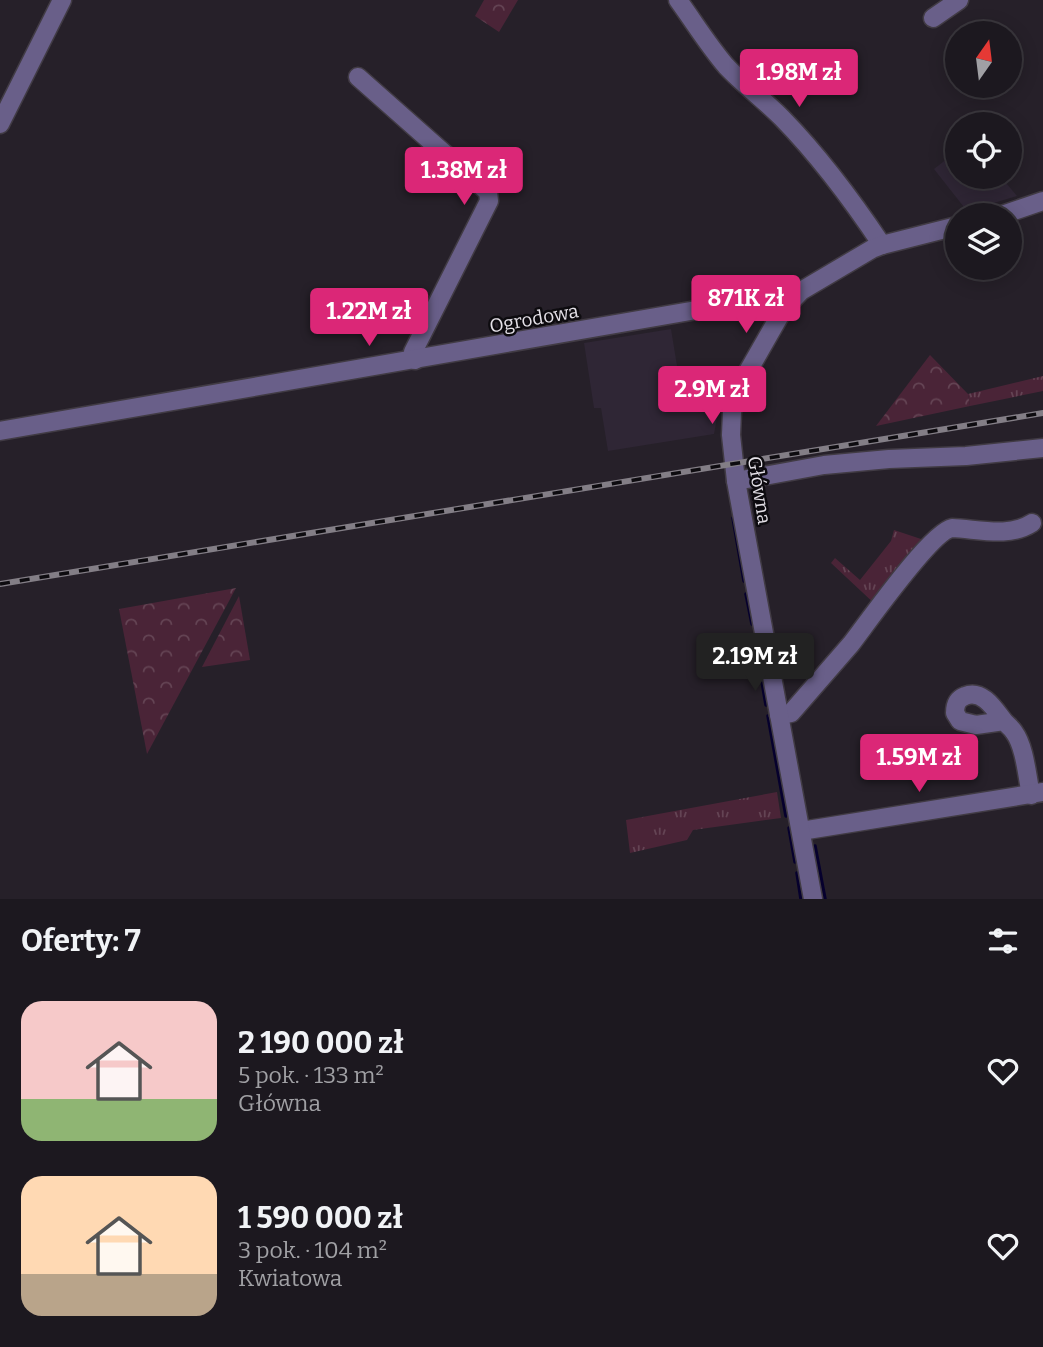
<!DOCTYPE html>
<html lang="pl">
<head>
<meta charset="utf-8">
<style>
  body { margin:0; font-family:Bitter,serif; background:#29252c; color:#f1f3f6; height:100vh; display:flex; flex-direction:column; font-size:26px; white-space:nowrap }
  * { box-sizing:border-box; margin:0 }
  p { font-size:23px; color:#a0a0a4 }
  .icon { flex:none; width:38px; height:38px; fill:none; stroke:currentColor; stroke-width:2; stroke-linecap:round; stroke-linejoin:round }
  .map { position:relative; height:899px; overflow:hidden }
  .sheet { display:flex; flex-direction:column; background:#1c181f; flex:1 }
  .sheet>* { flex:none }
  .needle { width:46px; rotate:14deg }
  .fabs { position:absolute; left:945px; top:21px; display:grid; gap:14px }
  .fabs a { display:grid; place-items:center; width:77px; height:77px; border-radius:50%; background:#1c181f; box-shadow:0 4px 18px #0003,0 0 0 2px #3a373d; font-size:35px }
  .price { position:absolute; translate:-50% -60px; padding:0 16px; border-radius:7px; background:#db2777; color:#fff; font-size:23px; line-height:46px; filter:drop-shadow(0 2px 4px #0008) }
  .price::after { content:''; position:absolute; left:50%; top:42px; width:21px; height:16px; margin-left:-10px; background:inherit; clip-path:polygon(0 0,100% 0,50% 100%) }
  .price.active { background:#222; color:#fff }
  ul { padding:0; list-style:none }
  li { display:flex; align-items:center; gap:21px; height:175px; padding:0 21px }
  li span { display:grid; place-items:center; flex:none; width:196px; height:140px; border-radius:21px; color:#555 }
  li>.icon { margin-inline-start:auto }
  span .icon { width:84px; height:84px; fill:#fffc; stroke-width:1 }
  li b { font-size:30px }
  h2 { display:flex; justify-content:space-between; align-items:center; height:84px; padding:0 21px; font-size:30px }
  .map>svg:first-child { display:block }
</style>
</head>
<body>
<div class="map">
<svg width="1043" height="899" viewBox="0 0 1043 899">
  <defs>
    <pattern id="grass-tufts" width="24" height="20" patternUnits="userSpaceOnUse" patternTransform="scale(1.75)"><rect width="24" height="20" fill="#4a2437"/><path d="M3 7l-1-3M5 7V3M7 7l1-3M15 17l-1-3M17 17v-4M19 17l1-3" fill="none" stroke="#644454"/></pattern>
    <pattern id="forest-crowns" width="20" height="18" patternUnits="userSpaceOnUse" patternTransform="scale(1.75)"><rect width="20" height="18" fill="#4a2437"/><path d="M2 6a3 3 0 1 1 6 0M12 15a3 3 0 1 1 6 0" fill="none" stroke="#644454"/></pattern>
  </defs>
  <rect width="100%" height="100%" fill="#262029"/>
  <g fill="#2f2635">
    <path d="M957 151V177H1001L1017 196 967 211 934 169Z"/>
    <path d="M671 329 680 384 727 377 722 391 714 434 608 451 601 408H594L584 343Z"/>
  </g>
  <g fill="url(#grass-tufts)">
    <path d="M1043 376V391L970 406 968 394Z"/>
    <path d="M894 530 924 540 877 606 831 563 835 558 860 580 891 541Z"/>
    <path d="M777 792 781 818 693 830 687 840 630 853 626 820Z"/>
  </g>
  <g fill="url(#forest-crowns)">
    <path d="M484 0H518L499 32 475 16Z"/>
    <path d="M930 355 968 394 970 406 876 426Z"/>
    <path d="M236 588 147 754 119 609Z"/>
    <path d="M239 596 250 660 202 667Z"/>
  </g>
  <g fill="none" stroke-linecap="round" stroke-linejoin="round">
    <g stroke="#06002d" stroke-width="3.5">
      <path d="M733 518 744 581"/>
      <path d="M746 594 752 624"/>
      <path d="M754 636 756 648"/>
      <path d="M759 664 766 705"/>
      <path d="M768 716 786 816"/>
      <path d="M789 828 795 862"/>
      <path d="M815 846 825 899"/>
      <path d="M797 873 801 899"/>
    </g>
    <defs>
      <g id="minor">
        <path d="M678 0C694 22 708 45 726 66 743 84 764 100 782 118 819 156 852 200 882 245"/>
        <path d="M933 18 959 0"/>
        <path d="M358 77 488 192 489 201 413 352 415 360"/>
        <path d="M0 124 62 0"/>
        <path d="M1002 215 1043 201"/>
        <path d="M0 431 754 300H763L783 310"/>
        <path d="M736 481 824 465 889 459 966 456 1043 448"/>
        <path d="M779 715 791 713C811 690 831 667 851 644 868 622 931 532 952 528 978 529 1009 538 1032 523"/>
        <path d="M1004 721 976 725 960 721 955 713C955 705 957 699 965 696 982 689 994 708 1003 720 1006 724 1011 727 1014 732 1025 747 1027 776 1031 795"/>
        <path d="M801 831 1043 792"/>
        <path d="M813 899 736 481 731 435 732 412 735 398 743 380 783 310 801 291 872 249 882 245 957 226"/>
      </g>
    </defs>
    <use href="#minor" stroke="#413b44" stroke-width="21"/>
    <use href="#minor" stroke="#695f89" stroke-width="18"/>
    <defs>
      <path id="rail" d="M0 584 1043 413"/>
    </defs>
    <use href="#rail" stroke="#837e86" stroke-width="6"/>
    <use href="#rail" stroke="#0d0b0f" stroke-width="3.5" stroke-dasharray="10" stroke-linecap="butt"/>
  </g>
  <g text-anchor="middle" stroke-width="5" stroke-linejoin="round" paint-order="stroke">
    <g font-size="19" fill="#e4e0e7" stroke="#0d0b0f">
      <text transform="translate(534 318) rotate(-10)" y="7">Ogrodowa</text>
      <text transform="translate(760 490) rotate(81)" y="7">Główna</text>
    </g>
  </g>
</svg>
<div class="fabs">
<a><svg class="needle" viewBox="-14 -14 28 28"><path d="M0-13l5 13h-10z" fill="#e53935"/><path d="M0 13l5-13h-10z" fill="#a0a0a4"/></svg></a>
<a><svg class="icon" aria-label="locate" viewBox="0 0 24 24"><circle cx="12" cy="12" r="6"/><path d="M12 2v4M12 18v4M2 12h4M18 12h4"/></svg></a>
<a><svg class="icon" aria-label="layers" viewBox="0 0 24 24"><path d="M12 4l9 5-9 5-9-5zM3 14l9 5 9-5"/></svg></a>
</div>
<b class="price" style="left:799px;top:109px">1.98M zł</b>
<b class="price" style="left:464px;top:207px">1.38M zł</b>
<b class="price" style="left:746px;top:335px">871K zł</b>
<b class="price" style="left:369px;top:348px">1.22M zł</b>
<b class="price" style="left:712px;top:426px">2.9M zł</b>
<b class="price active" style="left:755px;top:693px">2.19M zł</b>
<b class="price" style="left:919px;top:794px">1.59M zł</b>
</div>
<section class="sheet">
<h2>Oferty: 7<svg class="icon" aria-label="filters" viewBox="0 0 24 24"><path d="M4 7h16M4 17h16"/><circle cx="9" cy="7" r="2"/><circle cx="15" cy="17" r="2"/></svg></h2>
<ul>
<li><span style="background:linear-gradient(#f6c9c9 70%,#8fb573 0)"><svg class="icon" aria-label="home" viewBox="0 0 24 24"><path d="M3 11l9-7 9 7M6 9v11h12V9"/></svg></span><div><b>2 190 000 zł</b><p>5 pok. · 133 m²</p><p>Główna</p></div><svg class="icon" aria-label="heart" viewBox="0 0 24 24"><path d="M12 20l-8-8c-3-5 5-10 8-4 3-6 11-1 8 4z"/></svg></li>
<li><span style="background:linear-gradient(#ffd9b3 70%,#b9a48a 0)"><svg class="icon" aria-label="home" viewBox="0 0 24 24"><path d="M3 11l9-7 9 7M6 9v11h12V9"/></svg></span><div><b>1 590 000 zł</b><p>3 pok. · 104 m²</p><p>Kwiatowa</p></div><svg class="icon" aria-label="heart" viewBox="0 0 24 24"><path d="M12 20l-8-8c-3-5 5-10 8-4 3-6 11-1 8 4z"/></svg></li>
</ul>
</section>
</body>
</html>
